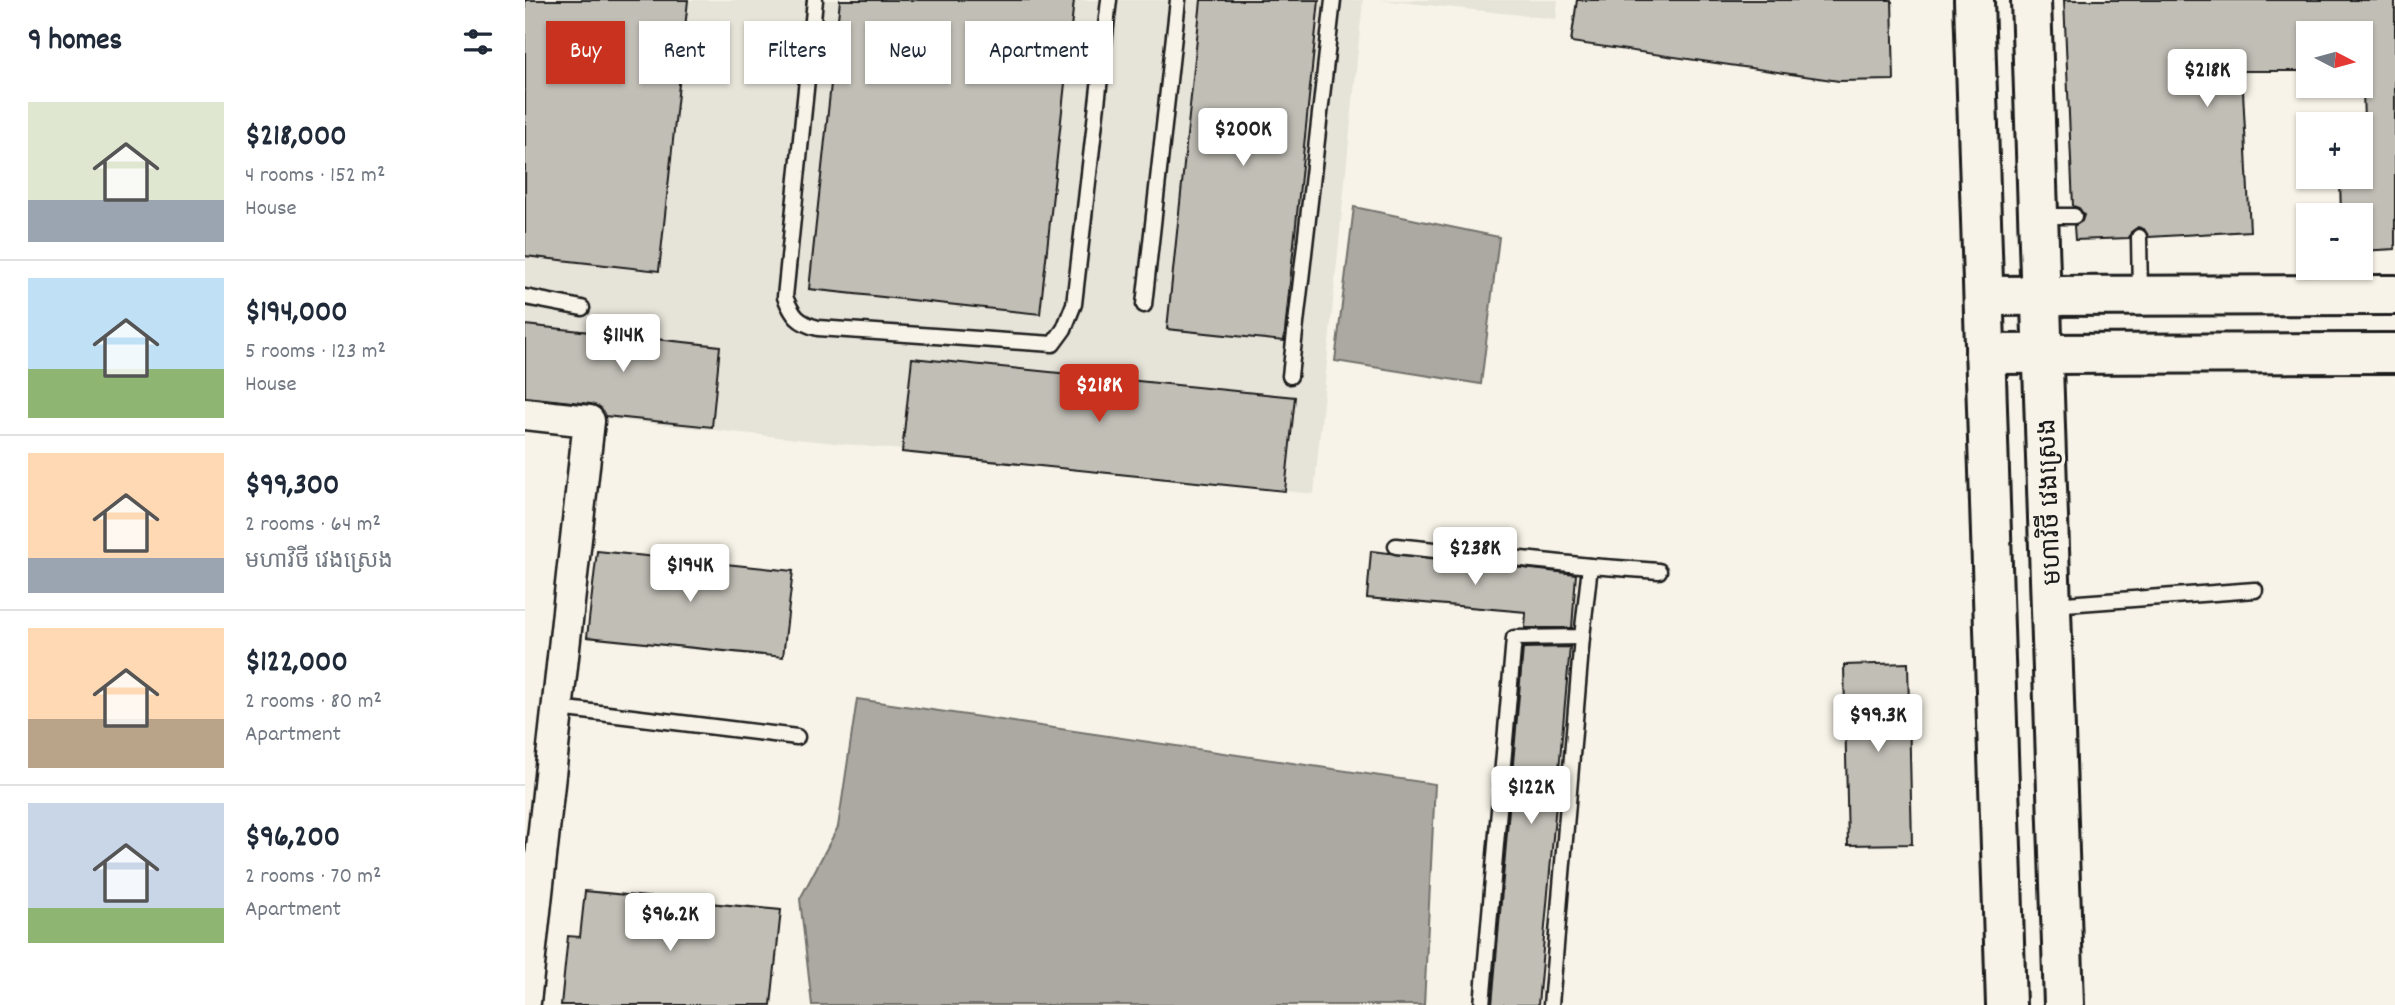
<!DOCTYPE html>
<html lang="en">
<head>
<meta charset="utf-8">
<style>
  body { margin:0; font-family:Dekko,"Noto Sans Khmer",sans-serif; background:#f2f2f3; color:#1f2937; height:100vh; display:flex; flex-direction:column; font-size:26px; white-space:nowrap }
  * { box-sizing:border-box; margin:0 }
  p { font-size:23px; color:#747a83 }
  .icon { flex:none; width:38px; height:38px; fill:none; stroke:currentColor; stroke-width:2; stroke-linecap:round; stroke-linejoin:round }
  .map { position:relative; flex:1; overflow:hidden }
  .side { display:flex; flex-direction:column; background:#fff; width:525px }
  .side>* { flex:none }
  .top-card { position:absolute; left:21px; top:21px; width:665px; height:63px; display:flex; gap:14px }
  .needle { width:46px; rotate:96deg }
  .controls { position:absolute; left:1771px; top:21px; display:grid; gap:14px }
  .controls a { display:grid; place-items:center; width:77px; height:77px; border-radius:0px; background:#fff; box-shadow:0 2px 5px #0004; font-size:35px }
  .price { position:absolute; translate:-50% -60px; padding:0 16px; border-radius:7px; background:#fff; color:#222; font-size:23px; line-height:46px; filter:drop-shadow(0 2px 4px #0008) }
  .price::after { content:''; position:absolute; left:50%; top:42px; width:21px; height:16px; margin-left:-10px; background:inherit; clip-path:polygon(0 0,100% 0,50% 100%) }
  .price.current { background:#c8321e; color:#fff }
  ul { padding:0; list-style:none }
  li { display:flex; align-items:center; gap:21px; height:175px; padding:0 28px }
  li+li { border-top:2px solid #e0e1e3 }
  li span { display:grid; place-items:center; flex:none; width:196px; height:140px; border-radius:0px; color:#555 }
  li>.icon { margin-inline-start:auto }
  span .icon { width:84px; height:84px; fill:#fffc; stroke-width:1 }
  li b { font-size:30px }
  h2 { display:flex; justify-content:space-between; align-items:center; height:84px; padding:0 28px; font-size:30px }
  .pill { padding:0 24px; border-radius:0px; background:#fff; box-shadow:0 2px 5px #0004; font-size:24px; line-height:63px }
  .pill.current { background:#c8321e; color:#fff }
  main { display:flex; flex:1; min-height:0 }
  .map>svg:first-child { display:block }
</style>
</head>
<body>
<main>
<section class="side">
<h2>9 homes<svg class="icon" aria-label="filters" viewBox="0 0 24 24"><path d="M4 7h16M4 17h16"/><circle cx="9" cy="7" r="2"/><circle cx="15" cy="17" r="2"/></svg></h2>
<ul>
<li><span style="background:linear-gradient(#dfe7d0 70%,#9aa5b1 0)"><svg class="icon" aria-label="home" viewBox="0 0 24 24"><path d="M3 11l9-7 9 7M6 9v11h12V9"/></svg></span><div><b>$218,000</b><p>4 rooms · 152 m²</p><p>House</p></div></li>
<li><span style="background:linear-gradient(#bfe0f5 65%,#8fb573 0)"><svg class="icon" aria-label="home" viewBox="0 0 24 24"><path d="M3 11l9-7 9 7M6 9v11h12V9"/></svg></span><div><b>$194,000</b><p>5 rooms · 123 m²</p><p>House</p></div></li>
<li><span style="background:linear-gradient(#ffd9b3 75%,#9aa5b1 0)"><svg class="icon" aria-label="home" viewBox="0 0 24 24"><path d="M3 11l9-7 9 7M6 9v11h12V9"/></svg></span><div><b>$99,300</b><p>2 rooms · 64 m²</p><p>មហាវិថី វេងស្រេង</p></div></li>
<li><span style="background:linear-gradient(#ffd9b3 65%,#b9a48a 0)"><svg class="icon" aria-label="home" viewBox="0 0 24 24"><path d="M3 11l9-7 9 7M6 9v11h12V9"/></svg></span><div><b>$122,000</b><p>2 rooms · 80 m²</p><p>Apartment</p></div></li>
<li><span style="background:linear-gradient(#c9d6e8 75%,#8fb573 0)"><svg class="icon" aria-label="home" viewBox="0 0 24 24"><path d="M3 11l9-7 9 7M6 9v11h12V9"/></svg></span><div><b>$96,200</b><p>2 rooms · 70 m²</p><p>Apartment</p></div></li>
</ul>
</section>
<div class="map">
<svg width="1870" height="1005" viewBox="0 0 1870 1005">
  <rect width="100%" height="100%" fill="#f7f3e8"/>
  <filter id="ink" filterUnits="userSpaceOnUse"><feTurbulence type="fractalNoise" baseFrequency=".0143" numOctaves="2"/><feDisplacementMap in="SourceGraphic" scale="14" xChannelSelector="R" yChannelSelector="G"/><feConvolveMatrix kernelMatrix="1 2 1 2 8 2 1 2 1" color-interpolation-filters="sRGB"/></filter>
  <g filter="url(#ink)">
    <g fill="#e6e3d9">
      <path d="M0 0H838L789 494 0 410Z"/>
      <path d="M856 0H1033L1031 19Z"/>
    </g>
    <g fill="#aca9a2" stroke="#72716c" stroke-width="2">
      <path d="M829 207 974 237 956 384 810 361Z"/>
      <path d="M332 699 910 784 899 1005H287L275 899 313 827Z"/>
    </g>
    <g fill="#c0beb5" stroke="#1c1c1c" stroke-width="2">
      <path d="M0 0H163L134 271 0 256Z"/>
      <path d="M315 0H549L515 314 284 289Z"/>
      <path d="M676 0H794L759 341 642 329Z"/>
      <path d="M1052 0H1367L1369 80 1314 81 1046 42Z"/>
      <path d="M1539 0H1870V249L1836 251V215H1816L1815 180 1841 179 1836 33H1783V71H1717L1725 231 1624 237 1619 229 1613 227 1606 232 1604 238 1550 240 1549 226 1557 221 1559 215 1554 208 1548 206Z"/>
      <path d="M0 325 195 346 187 427 80 416 75 407 66 404 0 397Z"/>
      <path d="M387 358 770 397 760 491 377 452Z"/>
      <path d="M72 551 268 571 258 657 62 637Z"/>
      <path d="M846 551 1051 574 1047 628H1000L1001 612 842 598Z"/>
      <path d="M1045 647 1013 1005H967L998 648Z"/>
      <path d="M1383 663 1387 844 1323 845 1319 665Z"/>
      <path d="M60 891 256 910 246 1005H36L43 936 55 937Z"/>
    </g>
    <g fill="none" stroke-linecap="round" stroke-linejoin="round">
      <defs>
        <g id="service">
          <path d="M290 0 260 297C268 316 273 323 293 328L528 344 539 329 549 304 584 0"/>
          <path d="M1515 216H1549"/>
          <path d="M1614 237 1615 293"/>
          <path d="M0 297 57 308"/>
          <path d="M619 305 653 0"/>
          <path d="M765 376 808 0"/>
          <path d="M871 546 1065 566"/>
          <path d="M1527 605 1730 590"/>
          <path d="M34 708 272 737"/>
          <path d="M957 1005 989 638 1057 637 1065 566 1134 571"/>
          <path d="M1026 1005 1057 637"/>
        </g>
        <path id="minor" d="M0 414 64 421 0 1002"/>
        <g id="primary">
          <path d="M1449 0 1481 1005"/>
          <path d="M1506 0 1539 1005"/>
          <path d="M1459 296 1870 295"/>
          <path d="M1460 354 1870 353"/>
        </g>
      </defs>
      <use href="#service" stroke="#1c1c1c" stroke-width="19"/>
      <use href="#minor" stroke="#1c1c1c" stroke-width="35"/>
      <use href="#primary" stroke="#1c1c1c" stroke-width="44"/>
      <use href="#service" stroke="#f7f3e8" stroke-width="14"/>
      <use href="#minor" stroke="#f7f3e8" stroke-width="30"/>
      <use href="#primary" stroke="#f7f3e8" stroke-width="38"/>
    </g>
  </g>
  <g text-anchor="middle" stroke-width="7" stroke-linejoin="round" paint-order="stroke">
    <g font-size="26" fill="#1c1c1c" stroke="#f7f3e8">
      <text transform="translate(1523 502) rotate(-92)" y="9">មហាវិថី វេងស្រេង</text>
    </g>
  </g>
</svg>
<div class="controls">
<a><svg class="needle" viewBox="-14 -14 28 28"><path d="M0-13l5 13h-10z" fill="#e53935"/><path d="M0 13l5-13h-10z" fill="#747a83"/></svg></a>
<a>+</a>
<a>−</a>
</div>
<b class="price" style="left:1682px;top:109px">$218K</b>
<b class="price" style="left:718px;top:168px">$200K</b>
<b class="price" style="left:98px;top:374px">$114K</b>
<b class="price current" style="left:574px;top:424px">$218K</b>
<b class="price" style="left:950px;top:587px">$238K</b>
<b class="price" style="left:165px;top:604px">$194K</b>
<b class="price" style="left:1353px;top:754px">$99.3K</b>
<b class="price" style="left:1006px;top:826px">$122K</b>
<b class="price" style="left:145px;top:953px">$96.2K</b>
<div class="top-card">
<a class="pill current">Buy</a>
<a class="pill">Rent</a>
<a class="pill">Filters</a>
<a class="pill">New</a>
<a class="pill">Apartment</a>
</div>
</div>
</main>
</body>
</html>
